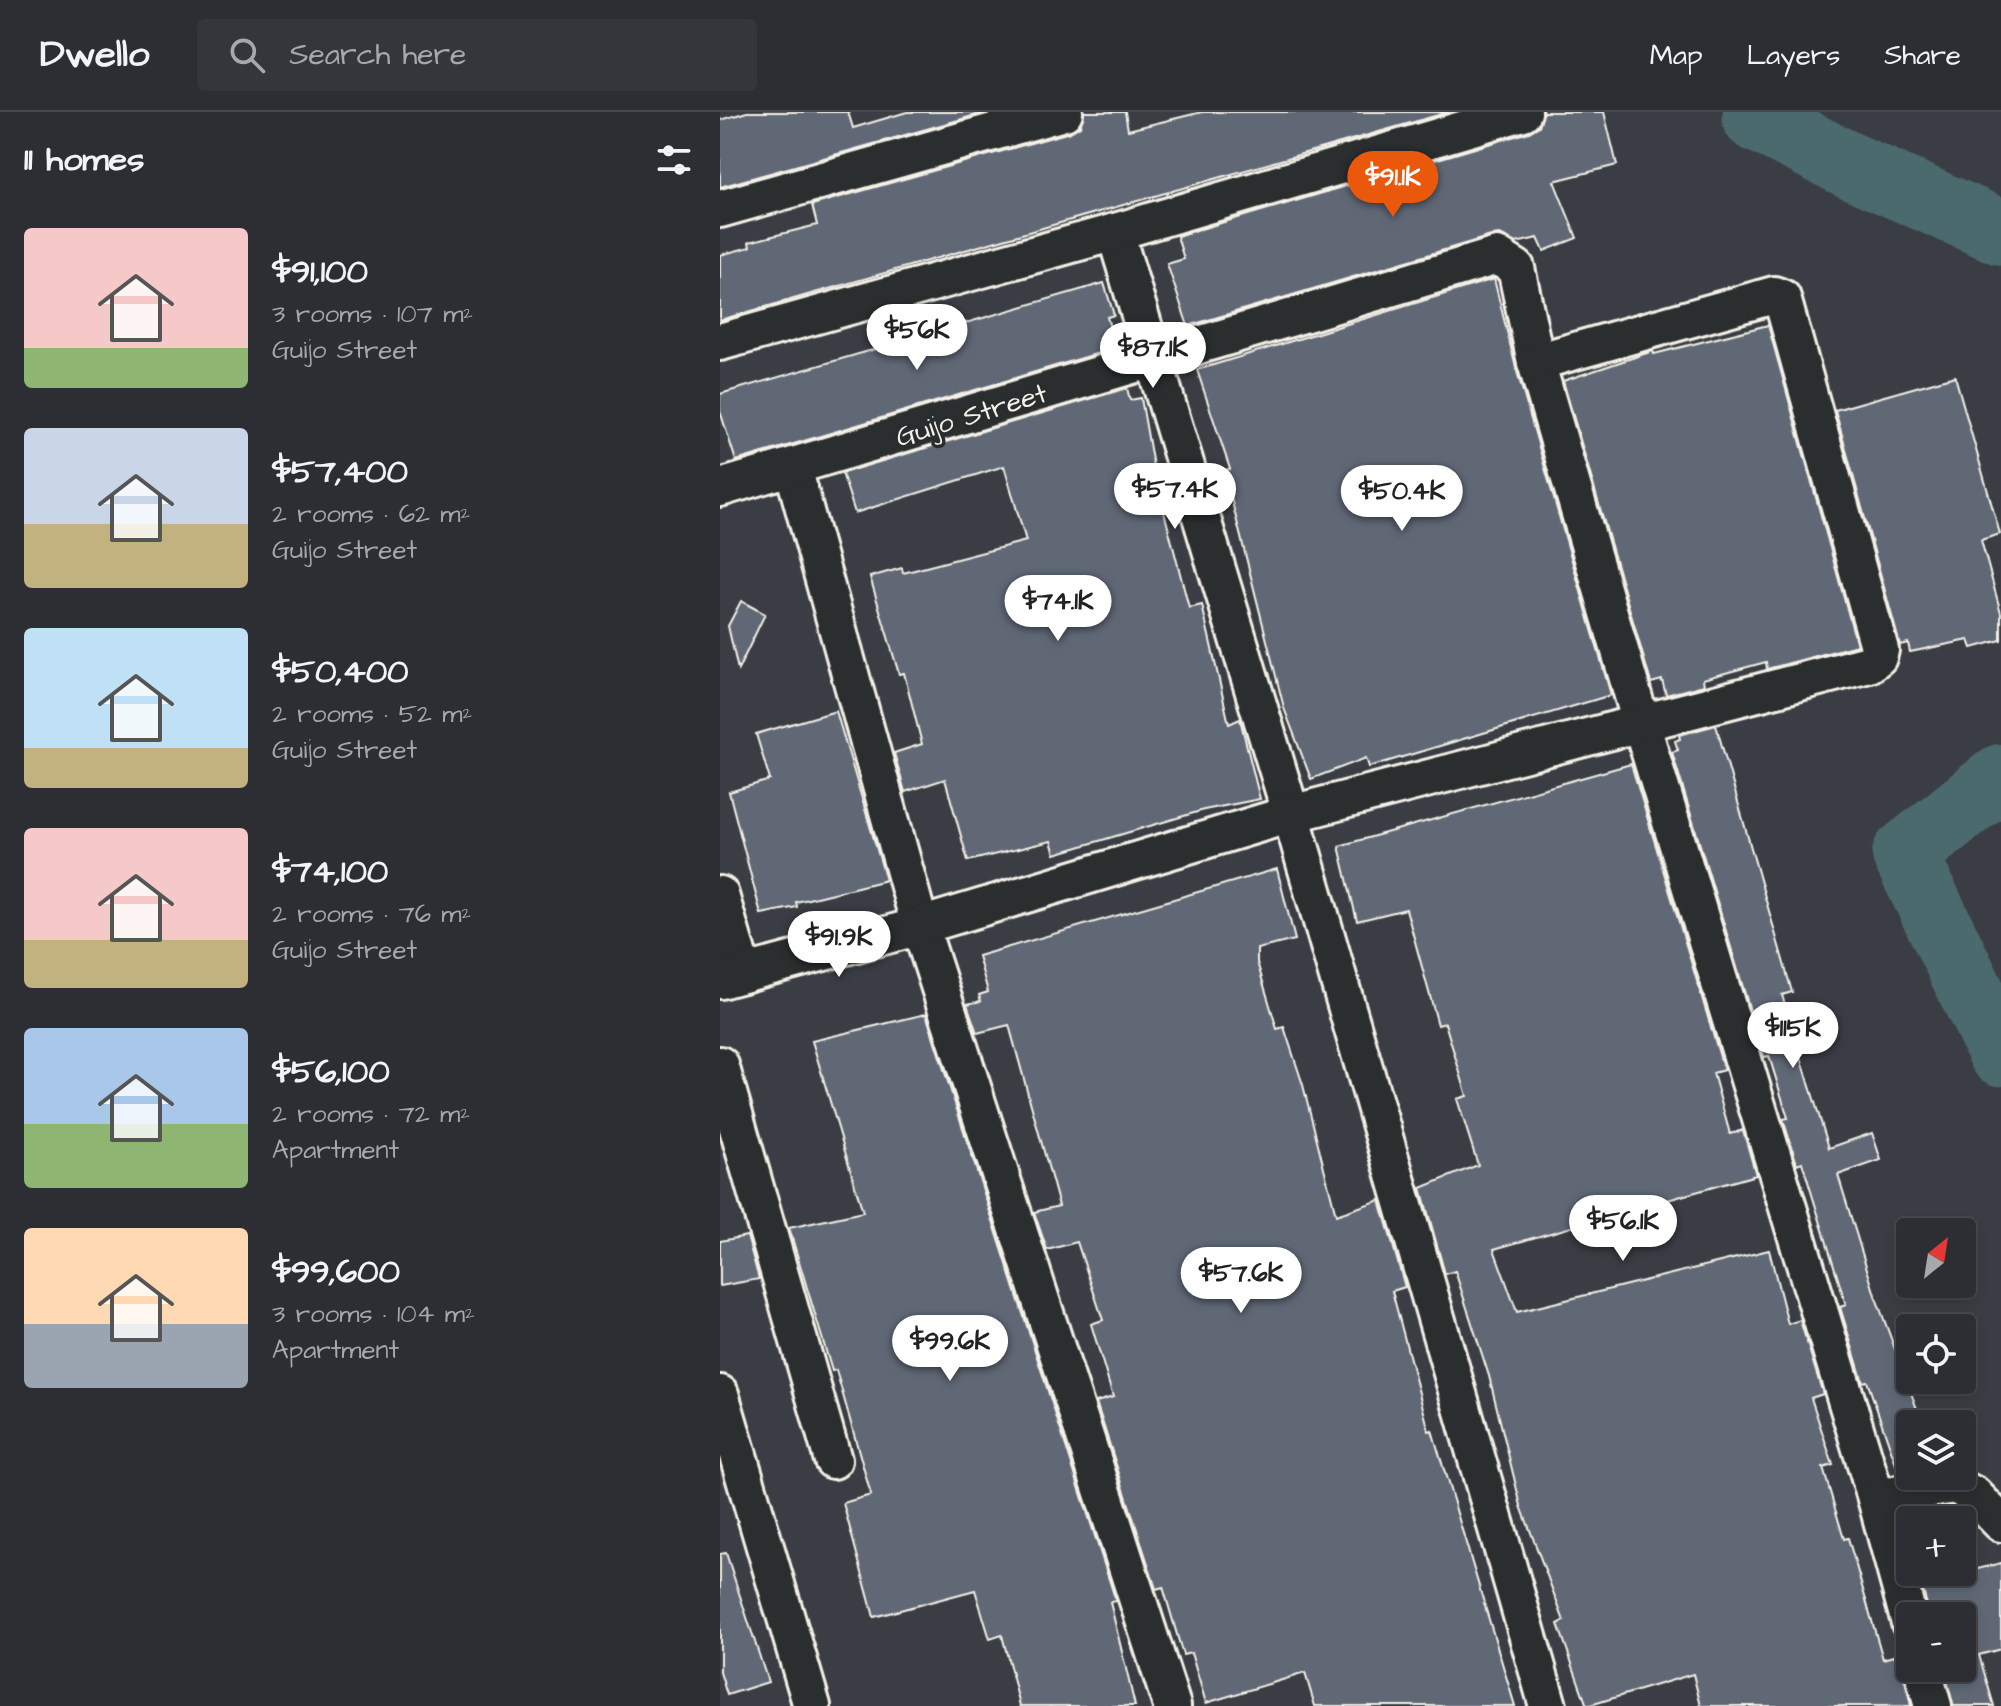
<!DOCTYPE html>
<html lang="en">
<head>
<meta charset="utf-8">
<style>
  body { margin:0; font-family:"Architects Daughter",sans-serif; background:#34363b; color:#f1f3f6; height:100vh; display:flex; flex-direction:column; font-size:30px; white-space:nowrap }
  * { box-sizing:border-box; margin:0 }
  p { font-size:26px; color:#a6a8ac }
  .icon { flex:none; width:44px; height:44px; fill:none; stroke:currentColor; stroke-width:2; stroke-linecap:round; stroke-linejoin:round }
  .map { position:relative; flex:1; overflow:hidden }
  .panel { display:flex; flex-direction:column; background:#2c2e33; width:720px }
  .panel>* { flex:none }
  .needle { width:52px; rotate:30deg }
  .fabs { position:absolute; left:1176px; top:1106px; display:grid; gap:16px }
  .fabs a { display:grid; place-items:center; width:80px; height:80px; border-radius:8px; background:#2c2e33; box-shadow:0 4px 12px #0003,0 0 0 2px #484a4e; font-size:40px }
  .price { position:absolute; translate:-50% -68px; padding:0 18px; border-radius:28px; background:#fff; color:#222; font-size:26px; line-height:52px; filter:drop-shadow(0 2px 4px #0008) }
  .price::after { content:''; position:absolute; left:50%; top:48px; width:24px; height:18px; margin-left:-12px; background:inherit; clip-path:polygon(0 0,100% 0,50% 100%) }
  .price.current { background:#ea580c; color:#fff }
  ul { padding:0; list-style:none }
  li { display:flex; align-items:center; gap:24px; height:200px; padding:0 24px }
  li span { display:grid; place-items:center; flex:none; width:224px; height:160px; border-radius:8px; color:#555 }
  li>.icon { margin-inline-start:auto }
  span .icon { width:96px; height:96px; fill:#fffc; stroke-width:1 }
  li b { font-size:34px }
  h2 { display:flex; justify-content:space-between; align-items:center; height:96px; padding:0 24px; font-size:34px }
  header { display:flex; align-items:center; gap:48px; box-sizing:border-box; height:112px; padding:0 40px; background:#2c2e33; border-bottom:2px solid #484a4e }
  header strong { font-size:38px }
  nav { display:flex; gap:44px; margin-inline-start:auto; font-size:28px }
  .search { width:560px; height:72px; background:#34363b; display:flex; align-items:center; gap:20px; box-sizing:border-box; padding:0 28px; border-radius:8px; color:#a6a8ac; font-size:30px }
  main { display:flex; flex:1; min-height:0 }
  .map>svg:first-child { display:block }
</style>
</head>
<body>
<header>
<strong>Dwello</strong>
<div class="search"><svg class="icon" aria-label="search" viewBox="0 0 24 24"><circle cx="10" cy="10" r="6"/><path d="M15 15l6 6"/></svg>Search here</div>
<nav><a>Map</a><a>Layers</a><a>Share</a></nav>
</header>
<main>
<section class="panel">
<h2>11 homes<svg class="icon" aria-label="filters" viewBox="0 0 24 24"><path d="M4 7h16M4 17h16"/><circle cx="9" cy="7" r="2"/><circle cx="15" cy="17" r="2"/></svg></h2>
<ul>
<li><span style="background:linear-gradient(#f6c9c9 75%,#8fb573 0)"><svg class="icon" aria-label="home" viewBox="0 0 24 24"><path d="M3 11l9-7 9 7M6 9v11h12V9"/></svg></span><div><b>$91,100</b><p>3 rooms · 107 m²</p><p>Guijo Street</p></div></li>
<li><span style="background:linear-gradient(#c9d6e8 60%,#c2b280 0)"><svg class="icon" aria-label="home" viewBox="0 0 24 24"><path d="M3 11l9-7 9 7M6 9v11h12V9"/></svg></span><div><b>$57,400</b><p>2 rooms · 62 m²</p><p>Guijo Street</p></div></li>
<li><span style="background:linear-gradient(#bfe0f5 75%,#c2b280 0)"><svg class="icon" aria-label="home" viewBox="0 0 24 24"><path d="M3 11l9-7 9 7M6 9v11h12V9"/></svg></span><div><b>$50,400</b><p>2 rooms · 52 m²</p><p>Guijo Street</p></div></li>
<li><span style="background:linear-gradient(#f6c9c9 70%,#c2b280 0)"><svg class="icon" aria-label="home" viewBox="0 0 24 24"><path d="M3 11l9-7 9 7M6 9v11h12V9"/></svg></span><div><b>$74,100</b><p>2 rooms · 76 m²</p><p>Guijo Street</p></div></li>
<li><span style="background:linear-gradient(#a9c7e8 60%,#8fb573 0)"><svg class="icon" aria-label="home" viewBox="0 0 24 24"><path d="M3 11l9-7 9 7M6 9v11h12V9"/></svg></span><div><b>$56,100</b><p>2 rooms · 72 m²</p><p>Apartment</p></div></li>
<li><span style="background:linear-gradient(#ffd9b3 60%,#9aa5b1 0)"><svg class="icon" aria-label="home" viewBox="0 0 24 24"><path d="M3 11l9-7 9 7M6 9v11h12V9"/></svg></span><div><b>$99,600</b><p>3 rooms · 104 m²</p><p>Apartment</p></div></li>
</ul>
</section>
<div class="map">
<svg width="1281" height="1594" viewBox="0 0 1281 1594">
  <rect width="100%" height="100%" fill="#3a3e44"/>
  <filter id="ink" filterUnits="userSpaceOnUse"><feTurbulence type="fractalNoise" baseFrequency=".0125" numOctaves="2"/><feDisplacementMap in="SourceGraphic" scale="16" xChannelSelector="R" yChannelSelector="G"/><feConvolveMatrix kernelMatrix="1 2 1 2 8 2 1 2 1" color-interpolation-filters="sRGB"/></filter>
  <g filter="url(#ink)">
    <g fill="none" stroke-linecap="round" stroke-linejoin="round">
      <g stroke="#4c6a6d" stroke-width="66">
        <path d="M1038 0 1035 6 1129 53 1281 120"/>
        <path d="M1281 665 1185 742 1281 941"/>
      </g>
    </g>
    <g fill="#616776" stroke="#f4f1e8" stroke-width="2">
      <path d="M27 0H128L133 16 187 0H267L0 75V8Z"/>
      <path d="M364 0H405L408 18 482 0H729L0 208V143L30 135 29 130 97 113 92 93 350 20 360 14Z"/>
      <path d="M823 0H884L897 53 834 69 857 126 824 139 818 126 796 131 780 123 771 124 468 214 447 152 464 147 457 124 809 20 819 14Z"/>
      <path d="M774 167 796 256 891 583 649 655 646 646 591 667 564 596 504 358 510 357 477 258Z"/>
      <path d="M384 171 394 203 387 205 396 236 16 349 0 299V282Z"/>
      <path d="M1048 213 1137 533 1047 557 1046 550 983 567 984 573 946 583 942 568 931 571 843 269 933 239 934 242Z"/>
      <path d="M1235 264 1280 422 1261 428 1281 501V528L1252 536 1249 528 1190 540 1188 531 1180 533 1115 298Z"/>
      <path d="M407 276 410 288 421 286 435 365 469 496 482 493 509 612 520 607 540 687 484 698 335 742 331 729 248 749 225 667 185 680 174 641 202 632 184 561 179 562 150 465 182 456 183 461 306 429 284 354 135 401 122 361Z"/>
      <path d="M21 489 45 502 18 558 8 514Z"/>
      <path d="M116 599 166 768 76 790 77 795 41 802 9 680 50 668 36 622Z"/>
      <path d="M996 613 1072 880 1062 883 1109 1036 1152 1021 1161 1048 1118 1063 1155 1183 1201 1308 1190 1312V1359L1179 1361 1147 1269 1143 1270 1120 1195 1126 1193 1082 1050 1077 1052 1063 1007 1068 1006 1049 944 1044 945 952 640 958 638 955 629 960 627 959 623Z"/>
      <path d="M911 652 1004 958 993 961 1010 1022 1023 1018 1036 1063 774 1137 797 1200 1049 1138 1068 1212 1080 1208 1103 1282 1091 1286 1113 1353 1103 1356 1124 1427 1128 1426 1163 1547 1190 1539 1182 1552 1191 1594H981L973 1562 867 1594 838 1512 844 1509 801 1394 769 1264 735 1159 725 1162 701 1076 758 1053 737 987 747 984 725 911 718 913 686 797 637 809 619 734Z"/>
      <path d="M557 757 575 828 537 837V850L557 917 564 915 583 973 616 1103 660 1088 685 1175 672 1179 709 1319 712 1318 795 1594H595L585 1561 486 1591 471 1541 463 1543 443 1475 436 1477 376 1290 393 1285 371 1212 383 1208 357 1130 327 1138 314 1100 339 1094 289 913 257 921 247 892 261 889 259 883 268 880 258 844Z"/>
      <path d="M206 902 396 1489 390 1490 415 1594H300L282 1523 270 1527 255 1478 154 1505 123 1391 151 1383 116 1258 112 1259 69 1116 143 1100 92 929Z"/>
      <path d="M27 1124 39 1167 0 1174V1129Z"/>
      <path d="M6 1441 48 1570 7 1583 0 1560V1442Z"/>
      <path d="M1281 1451V1537L1259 1543 1274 1594H1233L1224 1556H1242V1504H1210L1198 1460H1246Z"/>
    </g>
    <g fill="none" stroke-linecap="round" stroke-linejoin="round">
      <defs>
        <g id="minor">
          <path d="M0 97 344 0"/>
          <path d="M395 120 571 702 828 1594"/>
          <path d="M0 230 395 120 803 0"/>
          <path d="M73 356 200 814 452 1594"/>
          <path d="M0 376 777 144 796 156 816 250 921 611 1156 1386 1190 1511"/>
          <path d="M0 783 23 862"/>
          <path d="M0 868 200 814 571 702 1149 552 1158 545 1160 538 1062 186 1054 183 816 250"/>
          <path d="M0 953 113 1348"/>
          <path d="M0 1282 92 1594"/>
          <path d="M1156 1386 1234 1373 1254 1383 1281 1411"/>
          <path d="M1202 1556 1213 1594"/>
        </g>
      </defs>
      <use href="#minor" stroke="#f4f1e8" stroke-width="42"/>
      <use href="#minor" stroke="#2a2d2e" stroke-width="36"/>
    </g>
  </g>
  <g text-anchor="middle" stroke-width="7" stroke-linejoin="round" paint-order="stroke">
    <g font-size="28" fill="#f4f1e8" stroke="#2a2d2e">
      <text transform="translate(251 302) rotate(-17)" y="10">Guijo Street</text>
    </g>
  </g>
</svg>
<div class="fabs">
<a><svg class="needle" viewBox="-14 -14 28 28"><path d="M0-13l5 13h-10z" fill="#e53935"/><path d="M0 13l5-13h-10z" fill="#a6a8ac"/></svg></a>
<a><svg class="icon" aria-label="locate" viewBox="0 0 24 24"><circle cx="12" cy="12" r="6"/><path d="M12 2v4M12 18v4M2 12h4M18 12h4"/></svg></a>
<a><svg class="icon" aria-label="layers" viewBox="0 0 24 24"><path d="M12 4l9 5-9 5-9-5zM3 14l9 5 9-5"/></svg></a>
<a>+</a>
<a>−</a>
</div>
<b class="price current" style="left:673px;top:107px">$91.1K</b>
<b class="price" style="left:197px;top:260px">$56K</b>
<b class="price" style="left:433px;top:278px">$87.1K</b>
<b class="price" style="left:455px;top:419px">$57.4K</b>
<b class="price" style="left:682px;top:421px">$50.4K</b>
<b class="price" style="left:338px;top:531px">$74.1K</b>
<b class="price" style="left:119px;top:867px">$91.9K</b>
<b class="price" style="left:1073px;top:958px">$115K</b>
<b class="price" style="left:903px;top:1151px">$56.1K</b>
<b class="price" style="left:521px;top:1203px">$57.6K</b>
<b class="price" style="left:230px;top:1271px">$99.6K</b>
</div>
</main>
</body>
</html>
